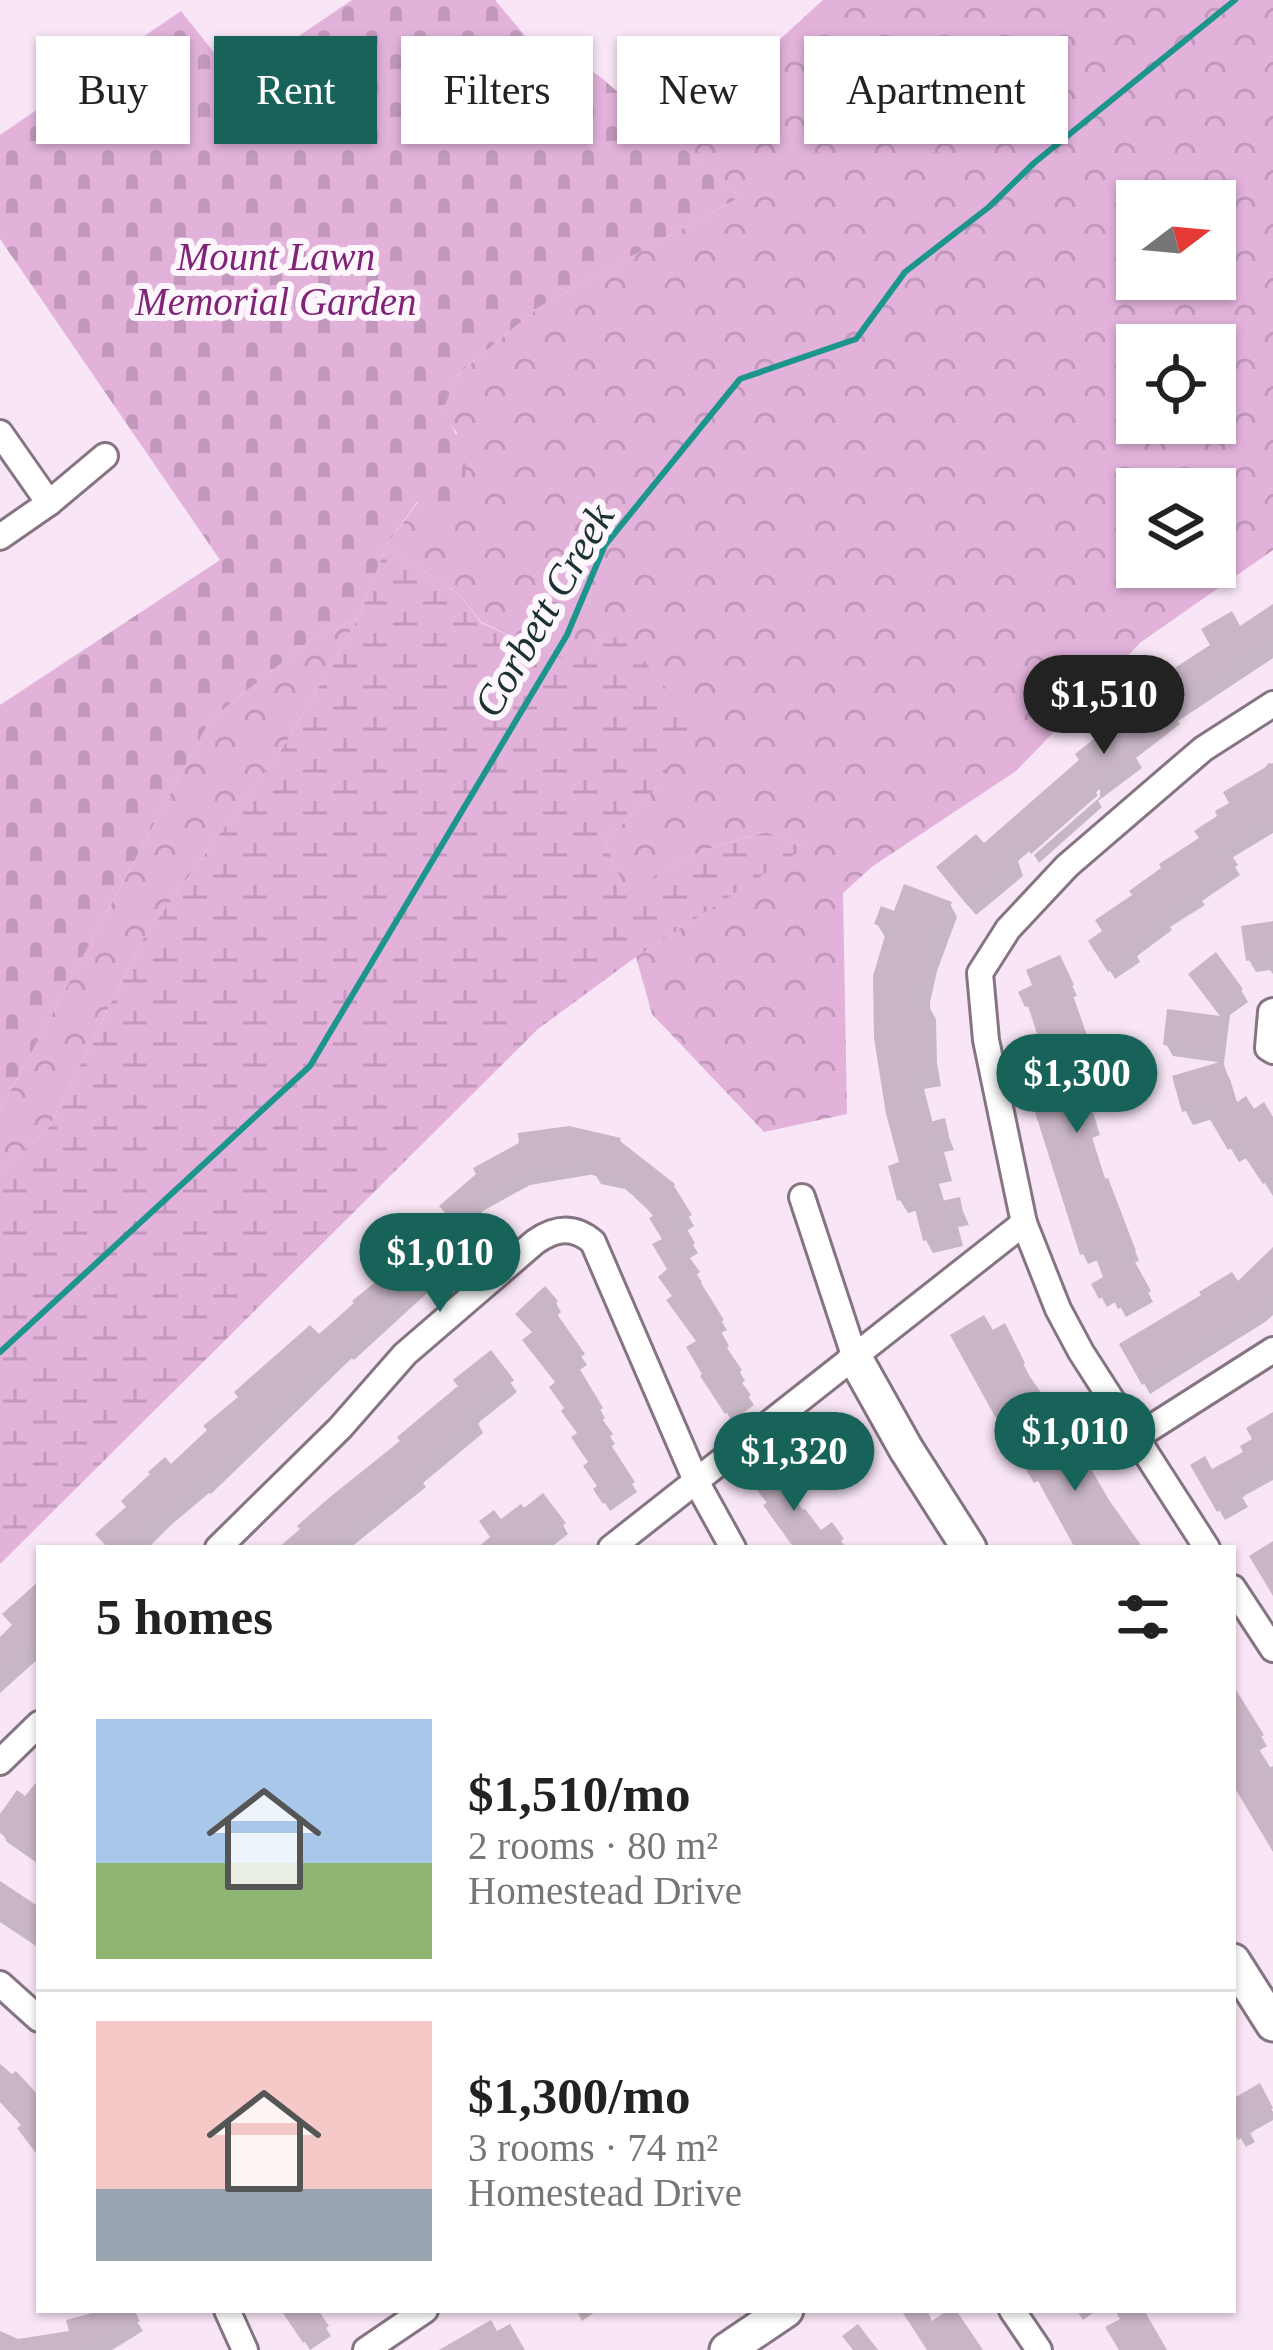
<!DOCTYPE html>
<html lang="en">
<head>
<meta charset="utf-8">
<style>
  body { margin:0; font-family:Georgia,serif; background:#f6f6f6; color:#222; height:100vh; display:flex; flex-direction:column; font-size:45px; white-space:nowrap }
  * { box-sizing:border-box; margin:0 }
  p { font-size:39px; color:#767676 }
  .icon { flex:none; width:66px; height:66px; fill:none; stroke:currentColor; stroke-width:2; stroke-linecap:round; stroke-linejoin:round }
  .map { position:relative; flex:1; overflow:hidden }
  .sheet { position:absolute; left:36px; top:1545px; width:1200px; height:768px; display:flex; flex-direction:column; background:#fff; border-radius:0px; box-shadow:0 3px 9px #0004 }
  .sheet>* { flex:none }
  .hud { position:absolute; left:36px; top:36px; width:1203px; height:108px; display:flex; gap:24px }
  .needle { width:78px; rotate:74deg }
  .controls { position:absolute; left:1116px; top:180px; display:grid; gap:24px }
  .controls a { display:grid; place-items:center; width:120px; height:120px; border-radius:0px; background:#fff; box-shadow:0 3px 9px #0004; font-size:60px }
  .price { position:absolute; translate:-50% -102px; padding:0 27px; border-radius:42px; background:#17635a; color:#fff; font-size:39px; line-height:78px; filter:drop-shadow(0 3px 6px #0008) }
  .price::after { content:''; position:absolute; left:50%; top:72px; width:36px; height:27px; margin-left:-18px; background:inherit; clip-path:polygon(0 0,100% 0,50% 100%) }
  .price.current { background:#222; color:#fff }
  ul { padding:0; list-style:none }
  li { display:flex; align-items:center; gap:36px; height:300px; padding:0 60px }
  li+li { border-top:3px solid #e0e0e0 }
  li span { display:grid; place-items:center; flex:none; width:336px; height:240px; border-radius:0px; color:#555 }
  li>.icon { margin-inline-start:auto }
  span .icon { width:144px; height:144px; fill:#fffc; stroke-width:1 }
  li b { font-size:51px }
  h2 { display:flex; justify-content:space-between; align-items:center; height:144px; padding:0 60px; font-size:51px }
  .pill { padding:0 42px; border-radius:0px; background:#fff; box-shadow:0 3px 9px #0004; font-size:42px; line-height:108px }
  .pill.current { background:#17635a; color:#fff }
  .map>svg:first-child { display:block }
</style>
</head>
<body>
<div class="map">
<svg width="1273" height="2350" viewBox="0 0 1273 2350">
  <defs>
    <pattern id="forest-crowns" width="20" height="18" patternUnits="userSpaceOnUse" patternTransform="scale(3)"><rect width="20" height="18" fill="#e2b2db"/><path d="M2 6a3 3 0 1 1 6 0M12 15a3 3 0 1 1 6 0" fill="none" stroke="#c299bc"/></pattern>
    <pattern id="wetland-marsh" width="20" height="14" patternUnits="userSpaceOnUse" patternTransform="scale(3)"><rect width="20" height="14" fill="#e2b2db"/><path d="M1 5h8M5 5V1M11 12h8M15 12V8" fill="none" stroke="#c299bc"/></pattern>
    <pattern id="cemetery-stones" width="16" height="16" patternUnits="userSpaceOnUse" patternTransform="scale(3)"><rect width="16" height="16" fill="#e2b2db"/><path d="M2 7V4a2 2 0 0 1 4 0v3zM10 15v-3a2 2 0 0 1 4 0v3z" fill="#c299bc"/></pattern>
  </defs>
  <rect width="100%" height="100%" fill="#f8e5f5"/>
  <g fill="url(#forest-crowns)" fill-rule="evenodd">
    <path d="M823 0H1273V550L1141 642 1016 771 873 866 843 893 847 1114 764 1132 652 1014 636 957 802 847 765 832 702 851 626 892 605 842 658 786 604 639 576 666 481 622 460 595 386 546 418 502 457 433 441 413 458 374 539 307 740 197 671 139ZM1137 201H1215V279H1137ZM1137 345H1215V423H1137ZM1137 489H1215V567H1137Z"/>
    <path d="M358 619 284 746 143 939 48 1129 0 1171V1111L210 720 314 637Z"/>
  </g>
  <path fill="url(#wetland-marsh)" d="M386 546 460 595 481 623 576 665 604 639 624 636 692 720 658 786 605 842 626 891 702 851 766 832 804 848 636 957 538 1029 0 1564V1171L48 1129 143 939 284 746 358 619Z"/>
  <path fill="url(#cemetery-stones)" d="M352 0H495L526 37 598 75 740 197 539 307 458 374 442 412C457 433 472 459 463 486 460 493 450 503 445 509L417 502 386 546 358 619 314 637 210 720 0 1111V705L220 560 0 239V135L181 11 235 79Z"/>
  <g fill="#0003">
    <path d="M1273 607V658L1178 721 1180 724 1136 758 1142 768 1098 801 1102 807 1039 863 1034 855 1100 797V789L1018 861 1023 876 976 915 946 879 1239 630Z"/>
    <path d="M1269 763 1273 764V833L1230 859 1240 875 1202 901 1205 905 1170 927 1172 930 1137 956 1140 962 1115 979 1092 941 1105 932 1136 897 1202 839Z"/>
    <path d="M950 904 957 917 937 971 929 1007 936 1019 937 1063 941 1086 924 1089 933 1124 943 1122 954 1150 944 1152 952 1181 939 1184 945 1204 958 1200 969 1225 958 1227 963 1246 933 1253 926 1240 918 1210 908 1213 900 1200 903 1165 885 937 877 924 896 915Z"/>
    <path d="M1273 924V974L1270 970 1256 972 1249 960Z"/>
    <path d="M1064 968 1077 996 1073 997 1090 1045 1072 1051 1100 1135 1092 1138 1106 1182 1112 1191 1139 1261 1133 1263 1153 1302 1126 1317 1117 1301 1107 1307 1095 1285 1107 1278 1100 1259 1088 1264 1083 1254 1050 1156 1047 1111 1049 1063 1035 1018 1028 1006Z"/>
    <path d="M1199 986 1241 990 1248 1002 1230 1015 1224 1063 1173 1056 1166 1044 1170 1012 1224 1019Z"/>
    <path d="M1221 1064 1230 1079 1238 1105 1273 1123V1196L1248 1157 1239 1162 1213 1119 1193 1125 1185 1110Z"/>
    <path d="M521 1136 677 1196 694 1226 685 1232 698 1253 687 1260 702 1282 699 1285 727 1330 719 1334 745 1381 740 1384 754 1405 732 1421 704 1377 699 1343 675 1298 666 1240 655 1218 640 1201 625 1189 601 1184 595 1174 530 1185 481 1212 486 1222 454 1249 462 1261 354 1360 352 1358 211 1494 209 1493 170 1526 148 1548H102L171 1468 450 1218 523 1145Z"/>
    <path d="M1273 1251V1315L1265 1322 1150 1394 1123 1345 1237 1286Z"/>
    <path d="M556 1303 561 1312 555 1317 587 1365 578 1371 605 1418 600 1422 615 1444 609 1448 637 1492 610 1511 597 1490 600 1487 558 1384 534 1334 524 1323Z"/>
    <path d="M1004 1327 1029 1375 1027 1377 1050 1412 1012 1440 954 1336 992 1334Z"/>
    <path d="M490 1355 517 1392 478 1423 483 1433 423 1483 426 1487 350 1548H283L403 1442 461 1388Z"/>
    <path d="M1273 1414V1480L1242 1497 1248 1507 1225 1520 1194 1466 1211 1473 1247 1453Z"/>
    <path d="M779 1469 795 1492 789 1496 821 1534 831 1527 846 1548H796Z"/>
    <path d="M500 1523 563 1525 568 1534 550 1548H481L493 1539Z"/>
    <path d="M39 1585V1658L0 1693V1641L14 1627Z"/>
    <path d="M1233 1691 1267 1746 1257 1752 1268 1769 1273 1766V1848L1233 1776Z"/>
    <path d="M39 1782V1861L37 1863 7 1842 2 1832 0 1819 26 1800Z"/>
    <path d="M0 1882 39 1910V1948L0 1922Z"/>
    <path d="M1259 2087 1273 2112V2120L1250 2133 1255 2142 1246 2147 1233 2125V2102Z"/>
    <path d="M107 2310H140L132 2314 143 2331 112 2350H31L72 2333Z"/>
    <path d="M284 2310H315L331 2336 310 2350Z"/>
    <path d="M576 2310H598L582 2321Z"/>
    <path d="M1076 2310H1097L1083 2320Z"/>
  </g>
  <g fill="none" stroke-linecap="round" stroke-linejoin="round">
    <path stroke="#1c958c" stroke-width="6" d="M0 1352 310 1066 567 635 605 545 740 379 856 339 905 272 989 207 1034 163 1235 0"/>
  </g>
  <g fill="#c8b5c5">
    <path d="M1273 604V644L1220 676 1174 709 1176 712 1131 746 1138 755 1093 789 1098 795 1031 854 1025 845 1013 851 1019 864 968 906 936 867 976 834 984 843 1079 760 1075 754 1165 683 1161 677 1210 645 1201 629 1232 611 1240 626Z"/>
    <path d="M1273 763V823L1227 849 1238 865 1199 891 1202 895 1167 918 1169 920 1134 946 1138 952 1108 972 1088 941 1102 931 1095 920 1132 895 1129 891 1161 868 1159 864 1199 838 1194 831 1217 816 1215 811 1229 803 1223 792Z"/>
    <path d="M904 884 952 902 931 958H933L920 1003 930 1002 931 1047 935 1073 919 1076 930 1122 945 1118 949 1136 939 1139 947 1168 934 1171 942 1201 960 1197 963 1212 953 1214 957 1233 923 1241 912 1197 897 1201 888 1166 899 1162 886 1114 874 1038 873 976 887 929 874 924 881 906 894 911Z"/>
    <path d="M1273 921V957L1246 961 1241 926Z"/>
    <path d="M1216 952 1243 989 1225 1003 1218 1052 1163 1045 1167 1009 1220 1016 1188 974Z"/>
    <path d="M1060 955 1074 985 1070 987 1087 1035 1069 1041 1097 1125 1089 1128 1105 1179 1108 1178 1136 1251 1130 1253 1151 1291 1118 1309 1110 1293 1099 1299 1091 1284 1103 1277 1093 1250 1080 1255 1035 1112 1043 1109 1028 1067 1046 1061 1028 1006 1025 1007 1018 992 1032 985 1026 970Z"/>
    <path d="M1223 1061 1236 1103 1246 1096 1254 1109 1264 1102 1273 1117V1177L1263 1184 1237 1145 1228 1150 1202 1106 1182 1112 1172 1076Z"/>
    <path d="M569 1126 621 1138 620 1141 675 1184 674 1186 692 1215 682 1221 695 1243 684 1250 700 1272 696 1275 724 1320 717 1324 729 1346 727 1348 742 1370 736 1375 751 1395 725 1414 700 1376 702 1374 686 1347 696 1341 666 1300 672 1296 658 1277 667 1269 652 1244 662 1239 649 1218 654 1215 634 1197 636 1195 617 1181 592 1175 595 1165 525 1176 476 1203 483 1211 450 1240 459 1250 398 1304 399 1306 347 1353 345 1351 204 1487 202 1485 165 1517 134 1548H108L95 1534 126 1507 121 1501 150 1474 148 1472 165 1457 171 1464 207 1430 203 1426 238 1397 234 1392 310 1325 319 1334 354 1303 352 1301 384 1275 382 1273 448 1216 439 1206 476 1174 473 1168 519 1143 518 1133Z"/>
    <path d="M1273 1247V1298L1260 1311 1142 1385 1119 1344 1201 1295 1199 1292 1232 1272 1238 1281Z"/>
    <path d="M545 1286 558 1301 552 1307 585 1354 575 1361 603 1408 597 1412 613 1434 607 1439 635 1482 603 1504 593 1489 597 1486 583 1466 588 1462 571 1437 577 1433 561 1411 564 1408 549 1387 555 1382 522 1340 532 1332 515 1314Z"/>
    <path d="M984 1315 993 1330 1005 1323 1025 1363 1022 1365 1046 1400 1003 1431 950 1335Z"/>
    <path d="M491 1350 514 1380 473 1414 480 1422 419 1473 423 1476 335 1548H278L300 1529 297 1526 330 1497 400 1441 397 1437 458 1386 453 1380Z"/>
    <path d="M1273 1412V1468L1239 1486 1245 1496 1217 1512 1190 1465 1205 1456 1212 1469 1243 1452 1240 1446 1252 1439 1246 1428Z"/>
    <path d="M1059 1425 1083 1465 1087 1462 1109 1500 1143 1548H1075L1038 1481 1034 1483 1015 1451Z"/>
    <path d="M780 1465 792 1481 785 1487 803 1510 805 1509 821 1530 832 1522 844 1539 830 1548H794L763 1505 767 1503 753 1485Z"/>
    <path d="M543 1493 566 1523 534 1548H477L490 1537 479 1521 494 1510 501 1519 521 1504 524 1508Z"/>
    <path d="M1273 1541V1596L1249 1556Z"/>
    <path d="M39 1581V1644L0 1682V1637L12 1625 2 1614Z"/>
    <path d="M1233 1685 1264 1735 1254 1741 1273 1772V1852L1233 1785Z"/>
    <path d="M39 1779V1844L31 1856 0 1833V1814L17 1790 25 1796Z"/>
    <path d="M0 1881 39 1907V1945L0 1920Z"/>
    <path d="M0 2064 12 2074 16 2071 39 2096V2157L17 2128 21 2125 0 2102Z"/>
    <path d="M1260 2083 1273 2108 1248 2123 1253 2132 1238 2140 1233 2131V2096L1234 2098Z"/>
    <path d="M103 2310H134L140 2321 102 2345 83 2350H0V2331L18 2339 69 2331 66 2320Z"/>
    <path d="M281 2310H318L329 2326 303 2343Z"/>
    <path d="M901 2310H927L932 2321 948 2310H956L983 2350H927Z"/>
    <path d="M1115 2310H1144L1167 2350H1119L1105 2327 1120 2319Z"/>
    <path d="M491 2320 497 2331 510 2324 525 2350H439Z"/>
    <path d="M858 2324 878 2350H853L842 2336Z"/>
  </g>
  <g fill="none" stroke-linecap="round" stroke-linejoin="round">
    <defs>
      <g id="street">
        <path d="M0 433 49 503"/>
        <path d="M0 537 49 503 105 456"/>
        <path d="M1273 1011 1271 1012 1268 1048 1273 1051"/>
        <path d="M802 1197 855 1358"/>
        <path d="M1135 1438 1273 1350"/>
        <path d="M218 1548 340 1428 405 1354 535 1242C555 1228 573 1225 593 1242L697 1483 733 1548"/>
        <path d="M611 1548 1024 1223"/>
        <path d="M1207 1548 1081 1352 1058 1309 1024 1223 986 1040 980 973 1008 929 1067 866 1203 749 1273 704"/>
        <path d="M1233 1588 1273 1649"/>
        <path d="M0 1762 39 1724"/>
        <path d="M0 1984 39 2019"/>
        <path d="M227 2310 245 2350"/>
        <path d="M1012 2310 1039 2350"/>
        <path d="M366 2350 425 2310"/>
      </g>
      <g id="secondary">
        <path d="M855 1358 906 1449 969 1548"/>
        <path d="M1233 1961 1273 2024"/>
        <path d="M727 2350 786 2310"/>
      </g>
    </defs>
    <use href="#street" stroke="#867483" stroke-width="30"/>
    <use href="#secondary" stroke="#867483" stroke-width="39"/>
    <use href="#street" stroke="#fff" stroke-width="24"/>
    <use href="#secondary" stroke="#fff" stroke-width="33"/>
  </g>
  <g text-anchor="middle" stroke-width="12" stroke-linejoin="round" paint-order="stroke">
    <g font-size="39" font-style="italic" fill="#802478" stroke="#fef6fd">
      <text x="276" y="270">Mount Lawn<tspan x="276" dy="45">Memorial Garden</tspan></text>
    </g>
    <g font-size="42" font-style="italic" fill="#1a3330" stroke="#fef6fd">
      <text transform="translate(543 610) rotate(-60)" y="15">Corbett Creek</text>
    </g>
  </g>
</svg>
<div class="controls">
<a><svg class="needle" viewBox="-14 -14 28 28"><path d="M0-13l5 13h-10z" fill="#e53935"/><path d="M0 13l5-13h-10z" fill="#767676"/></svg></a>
<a><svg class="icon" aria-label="locate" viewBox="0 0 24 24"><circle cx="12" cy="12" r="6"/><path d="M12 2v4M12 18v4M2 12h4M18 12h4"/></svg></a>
<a><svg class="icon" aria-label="layers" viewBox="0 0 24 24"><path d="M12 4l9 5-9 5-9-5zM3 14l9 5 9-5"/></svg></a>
</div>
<b class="price current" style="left:1104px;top:757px">$1,510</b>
<b class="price" style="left:1077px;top:1136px">$1,300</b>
<b class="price" style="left:440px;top:1315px">$1,010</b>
<b class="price" style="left:1075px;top:1494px">$1,010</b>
<b class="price" style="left:794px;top:1514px">$1,320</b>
<div class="hud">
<a class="pill">Buy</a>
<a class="pill current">Rent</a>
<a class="pill">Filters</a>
<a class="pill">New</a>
<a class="pill">Apartment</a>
</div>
<section class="sheet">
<h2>5 homes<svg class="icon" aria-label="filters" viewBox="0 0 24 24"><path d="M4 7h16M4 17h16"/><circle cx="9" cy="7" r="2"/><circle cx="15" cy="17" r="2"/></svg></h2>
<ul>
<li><span style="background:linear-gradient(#a9c7e8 60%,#8fb573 0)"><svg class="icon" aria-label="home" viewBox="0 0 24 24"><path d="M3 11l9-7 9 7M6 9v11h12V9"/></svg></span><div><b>$1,510/mo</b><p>2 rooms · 80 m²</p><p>Homestead Drive</p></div></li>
<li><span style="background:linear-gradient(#f6c9c9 70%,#9aa5b1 0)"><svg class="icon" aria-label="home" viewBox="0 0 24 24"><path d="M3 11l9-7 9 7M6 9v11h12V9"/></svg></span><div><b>$1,300/mo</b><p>3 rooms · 74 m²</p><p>Homestead Drive</p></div></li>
</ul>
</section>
</div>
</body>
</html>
